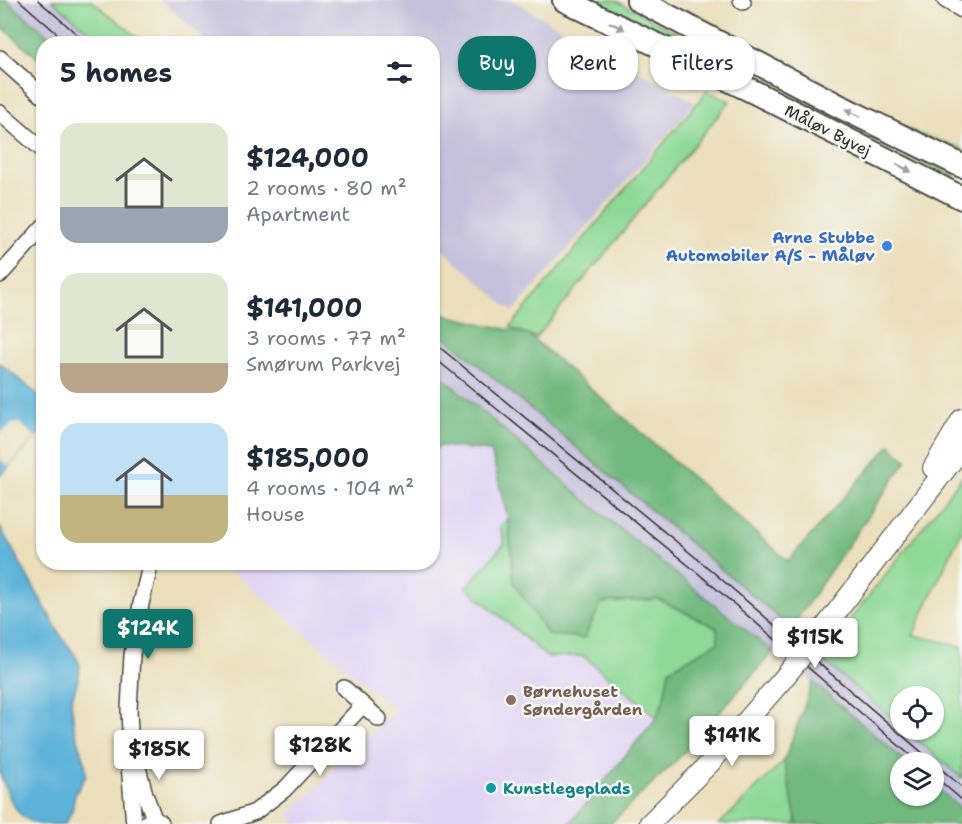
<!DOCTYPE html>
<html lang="en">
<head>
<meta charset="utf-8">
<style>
  body { margin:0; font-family:"Shantell Sans",sans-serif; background:#f2f2f3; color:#1f2937; height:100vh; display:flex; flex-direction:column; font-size:22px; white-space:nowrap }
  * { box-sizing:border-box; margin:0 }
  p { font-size:20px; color:#747a83 }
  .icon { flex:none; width:33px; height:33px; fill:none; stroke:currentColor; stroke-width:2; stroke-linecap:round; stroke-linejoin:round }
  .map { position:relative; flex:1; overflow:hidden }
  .details { position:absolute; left:36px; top:36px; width:404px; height:534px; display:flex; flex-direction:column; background:#fff; border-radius:24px; box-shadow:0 2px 4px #0004 }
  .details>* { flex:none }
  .guide { position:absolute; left:458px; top:36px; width:414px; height:54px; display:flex; gap:12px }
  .tools { position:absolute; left:890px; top:686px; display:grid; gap:12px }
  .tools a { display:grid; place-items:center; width:54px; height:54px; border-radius:50%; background:#fff; box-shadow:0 2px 4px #0004; font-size:30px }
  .price { position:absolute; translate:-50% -51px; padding:0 14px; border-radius:6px; background:#fff; color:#222; font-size:20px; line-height:39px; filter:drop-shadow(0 2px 3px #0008) }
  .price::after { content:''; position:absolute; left:50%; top:36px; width:18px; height:14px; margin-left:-9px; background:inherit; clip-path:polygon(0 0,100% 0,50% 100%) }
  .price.selected { background:#0f766e; color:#fff }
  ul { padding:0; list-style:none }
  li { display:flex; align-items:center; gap:18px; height:150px; padding:0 24px }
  li span { display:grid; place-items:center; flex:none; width:168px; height:120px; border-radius:18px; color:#555 }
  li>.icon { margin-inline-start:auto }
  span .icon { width:72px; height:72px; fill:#fffc; stroke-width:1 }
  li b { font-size:26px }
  h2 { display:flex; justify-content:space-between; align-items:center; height:72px; padding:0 24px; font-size:26px }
  .chip { padding:0 21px; border-radius:24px; background:#fff; box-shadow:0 2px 4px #0004; font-size:21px; line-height:54px }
  .chip.selected { background:#0f766e; color:#fff }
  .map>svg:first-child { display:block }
</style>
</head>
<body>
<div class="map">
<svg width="962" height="824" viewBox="0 0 962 824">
  <rect width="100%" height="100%" fill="#f6f6f2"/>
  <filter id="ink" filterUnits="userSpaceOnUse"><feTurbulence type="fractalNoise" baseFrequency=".0167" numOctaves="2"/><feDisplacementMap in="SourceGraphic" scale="12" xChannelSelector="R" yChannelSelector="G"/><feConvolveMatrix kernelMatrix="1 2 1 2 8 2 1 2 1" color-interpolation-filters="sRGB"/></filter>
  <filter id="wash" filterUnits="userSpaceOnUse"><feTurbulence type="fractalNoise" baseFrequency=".008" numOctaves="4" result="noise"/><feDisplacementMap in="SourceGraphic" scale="24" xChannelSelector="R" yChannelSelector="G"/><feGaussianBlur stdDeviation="1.35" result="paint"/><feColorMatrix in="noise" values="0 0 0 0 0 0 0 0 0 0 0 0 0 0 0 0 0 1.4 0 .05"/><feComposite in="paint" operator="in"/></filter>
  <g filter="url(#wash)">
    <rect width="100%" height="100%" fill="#ebdfbc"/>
    <path fill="#e1d4f4" d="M440 446 491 451 508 519 500 527 505 542 466 587 547 657 583 656 657 717 569 824H296L288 814 321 784 344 755 396 710 223 563 432 562V450Z"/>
    <g fill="#c5c0db">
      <path d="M6 0H52L103 43H57Z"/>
      <path d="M160 0H511L695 102 513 312 432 240V44L209 43Z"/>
      <path d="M432 326 791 628 773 652 591 505 432 368Z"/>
      <path d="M820 658 900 725V729H904L962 778V810L933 786V762H906L805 675Z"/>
    </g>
    <g fill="#8ed996" stroke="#5c8260" stroke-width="1.5">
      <path d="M52 0H91L145 43H103Z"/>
      <path d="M591 0H615L759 76 955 175 954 177 912 160 800 102Z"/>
      <path d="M687 10 916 133 962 148V152L931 143 682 14Z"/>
      <path d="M707 91 730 101 536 338 510 327Z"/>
      <path d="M962 477V530L913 635 962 646V778L904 729H933V696H900V725L820 658Z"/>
      <path d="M508 519 514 583 602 603 658 599 717 628 719 642 669 670 664 699 657 717 583 656 547 657 466 587 505 543 500 527Z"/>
      <path d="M784 761 797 824H718L727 817Z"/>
    </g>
    <g fill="#72b97f" stroke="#4e7255" stroke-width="1.5">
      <path d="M0 0H6L57 43 44 44 43 63 0 25Z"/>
      <path d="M432 312 528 334 788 561 890 445 907 460 791 628 432 326Z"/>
      <path d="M432 368 591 505 773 652 676 761 610 824H569L657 717 664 699 669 670 718 642 717 628 658 599 602 603 584 638 548 635 514 583 508 519 491 451 440 446 432 450Z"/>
      <path d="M813 682 906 762H900V795H933V785L962 809V824H797L784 761Z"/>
    </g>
    <g fill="#5db3d9" stroke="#446f82" stroke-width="1.5">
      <path d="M0 363 44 400 43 429 0 476Z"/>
      <path d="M0 527 61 636 75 655 80 665 79 676 71 702 74 726 85 762 86 776 75 794 72 811 66 823 64 824C56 824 47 824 39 824 15 821 7 792 0 773Z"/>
    </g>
    <path fill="#ebdfbc" d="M18 422 36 437 9 466 2 460 0 461V433L14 423 16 424Z"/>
  </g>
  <g filter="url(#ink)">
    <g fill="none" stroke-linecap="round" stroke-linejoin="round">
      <defs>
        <g id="minor">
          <path d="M741 0 743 2"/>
          <path d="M945 0 962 10"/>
          <path d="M0 58 44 97"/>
          <path d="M0 113 44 151"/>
          <path d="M0 275 44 226"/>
          <path d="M344 688 379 719"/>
          <path d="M133 758 137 764 145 794 156 824"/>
          <path d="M134 824 129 765 131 756 129 709 132 655 141 604 151 562"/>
          <path d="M221 824 255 812 285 789 363 705"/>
        </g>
        <g id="tertiary">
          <path d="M933 468 962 419"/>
          <path d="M819 635 962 448"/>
          <path d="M149 824H159"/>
          <path d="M649 824 710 763 783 679"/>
        </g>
        <g id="secondary">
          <path d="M564 0 752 91 962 198"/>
          <path d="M638 0 841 107 962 166"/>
        </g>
      </defs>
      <use href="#minor" stroke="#484641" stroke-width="18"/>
      <use href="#tertiary" stroke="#484641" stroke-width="22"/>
      <use href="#secondary" stroke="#484641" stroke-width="26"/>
      <use href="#minor" stroke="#fff" stroke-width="15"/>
      <use href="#tertiary" stroke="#fff" stroke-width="20"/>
      <use href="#secondary" stroke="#fff" stroke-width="22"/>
      <g stroke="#2b2b2b" stroke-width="1.5">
        <path d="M19 0 69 44"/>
        <path d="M38 0 88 44"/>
        <path d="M432 341 706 566 962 787"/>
        <path d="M432 356 699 574 918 762"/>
        <path d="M933 775 962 800"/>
      </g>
      <defs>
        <path id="tertiary-bridge" d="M783 679 819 635"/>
      </defs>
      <use href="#tertiary-bridge" stroke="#484641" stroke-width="22" stroke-linecap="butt"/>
      <use href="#tertiary-bridge" stroke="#fff" stroke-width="20"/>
    </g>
    <defs><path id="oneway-solid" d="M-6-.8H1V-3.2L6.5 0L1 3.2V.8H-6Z" transform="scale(1.5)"/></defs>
    <g fill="#a0a0a0">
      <use href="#oneway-solid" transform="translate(617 26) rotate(26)"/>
      <use href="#oneway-solid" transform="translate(853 113) rotate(-154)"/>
      <use href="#oneway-solid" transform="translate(904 168) rotate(27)"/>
    </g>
  </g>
  <circle fill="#3f7fe0" stroke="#f6f6f2" stroke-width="2" cx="887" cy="246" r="6"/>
  <circle fill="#8d6e63" stroke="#f6f6f2" stroke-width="2" cx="511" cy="700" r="6"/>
  <circle fill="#0f9aa8" stroke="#f6f6f2" stroke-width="2" cx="491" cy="788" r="6"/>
  <g text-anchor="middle" stroke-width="5" stroke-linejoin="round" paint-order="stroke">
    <g font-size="16" fill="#2b2b2b" stroke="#f6f6f2">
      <text transform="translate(828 130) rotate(27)" y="6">Måløv Byvej</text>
    </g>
    <g font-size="16" font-weight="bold" fill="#366cbe" stroke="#f6f6f2" text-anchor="end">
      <text x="875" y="243">Arne Stubbe<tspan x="875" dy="18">Automobiler A/S - Måløv</tspan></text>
    </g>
    <g font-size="16" font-weight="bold" fill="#785e54" stroke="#f6f6f2" text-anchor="start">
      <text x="523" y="697">Børnehuset<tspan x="523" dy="18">Søndergården</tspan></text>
    </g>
    <g font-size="16" font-weight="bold" fill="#0d838f" stroke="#f6f6f2" text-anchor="start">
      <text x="503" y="794">Kunstlegeplads</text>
    </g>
  </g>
</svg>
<div class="tools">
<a><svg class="icon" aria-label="locate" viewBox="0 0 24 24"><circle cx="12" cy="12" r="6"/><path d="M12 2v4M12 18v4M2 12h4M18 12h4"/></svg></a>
<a><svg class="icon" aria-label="layers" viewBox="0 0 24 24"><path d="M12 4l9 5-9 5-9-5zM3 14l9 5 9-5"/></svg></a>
</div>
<b class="price selected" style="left:148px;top:660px">$124K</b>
<b class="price" style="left:815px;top:669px">$115K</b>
<b class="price" style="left:732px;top:767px">$141K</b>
<b class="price" style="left:320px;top:777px">$128K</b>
<b class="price" style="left:159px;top:781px">$185K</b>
<div class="guide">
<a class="chip selected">Buy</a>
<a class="chip">Rent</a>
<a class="chip">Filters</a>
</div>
<section class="details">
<h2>5 homes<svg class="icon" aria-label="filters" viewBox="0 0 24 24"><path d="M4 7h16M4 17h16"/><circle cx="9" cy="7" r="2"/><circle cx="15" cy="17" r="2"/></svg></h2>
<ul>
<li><span style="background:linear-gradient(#dfe7d0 70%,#9aa5b1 0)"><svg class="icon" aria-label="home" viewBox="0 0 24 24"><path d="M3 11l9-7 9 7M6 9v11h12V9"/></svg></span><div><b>$124,000</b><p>2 rooms · 80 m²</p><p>Apartment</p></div></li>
<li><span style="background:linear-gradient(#dfe7d0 75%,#b9a48a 0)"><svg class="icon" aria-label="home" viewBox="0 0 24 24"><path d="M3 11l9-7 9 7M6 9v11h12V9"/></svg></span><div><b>$141,000</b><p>3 rooms · 77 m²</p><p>Smørum Parkvej</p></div></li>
<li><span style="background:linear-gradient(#bfe0f5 60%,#c2b280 0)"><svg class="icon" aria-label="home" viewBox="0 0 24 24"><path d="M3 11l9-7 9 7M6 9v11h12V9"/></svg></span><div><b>$185,000</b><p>4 rooms · 104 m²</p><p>House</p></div></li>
</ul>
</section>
</div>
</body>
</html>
